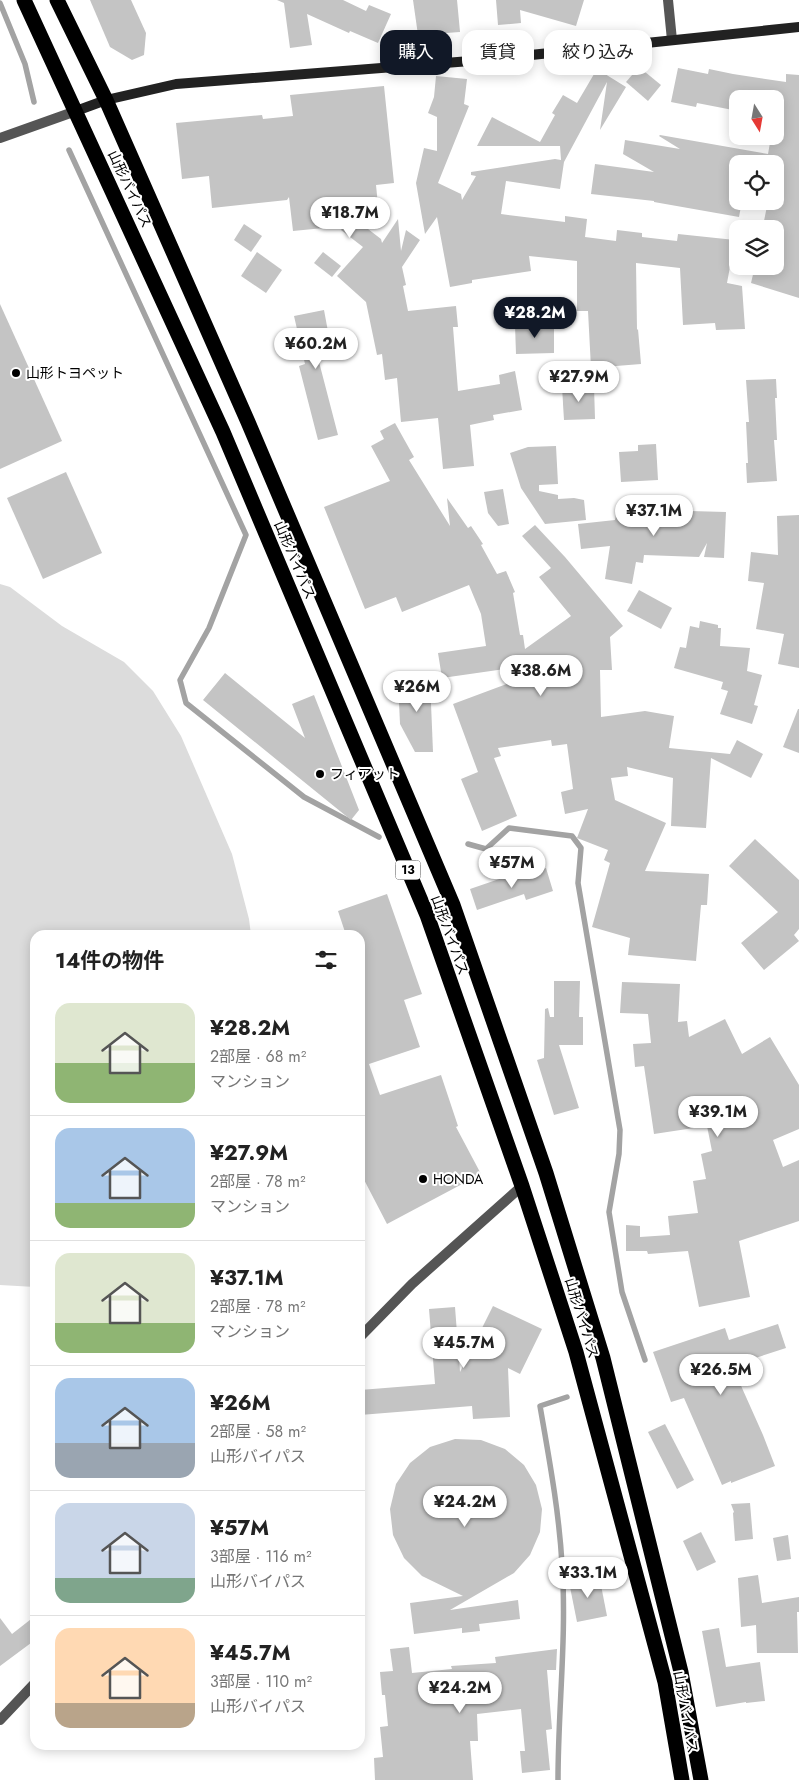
<!DOCTYPE html>
<html lang="ja">
<head>
<meta charset="utf-8">
<style>
  body { margin:0; font-family:Jost,"Noto Sans JP",sans-serif; background:#f2f2f2; color:#222; height:100vh; display:flex; flex-direction:column; font-size:19px; white-space:nowrap }
  * { box-sizing:border-box; margin:0 }
  p { font-size:16px; color:#767676 }
  .icon { flex:none; width:28px; height:28px; fill:none; stroke:currentColor; stroke-width:2; stroke-linecap:round; stroke-linejoin:round }
  .map { position:relative; flex:1; overflow:hidden }
  .side { position:absolute; left:30px; top:930px; width:335px; height:820px; display:flex; flex-direction:column; background:#fff; border-radius:15px; box-shadow:0 2px 12px #0003 }
  .side>* { flex:none }
  .hud { position:absolute; left:380px; top:30px; width:344px; height:45px; display:flex; gap:10px }
  .needle { width:32px; rotate:169deg }
  .fabs { position:absolute; left:729px; top:90px; display:grid; gap:10px }
  .fabs a { display:grid; place-items:center; width:55px; height:55px; border-radius:10px; background:#fff; box-shadow:0 2px 12px #0003; font-size:25px }
  .price { position:absolute; translate:-50% -42px; padding:0 11px; border-radius:18px; background:#fff; color:#222; font-size:16px; line-height:32px; filter:drop-shadow(0 1px 2px #0008) }
  .price::after { content:''; position:absolute; left:50%; top:30px; width:15px; height:11px; margin-left:-8px; background:inherit; clip-path:polygon(0 0,100% 0,50% 100%) }
  .price.current { background:#111827; color:#fff }
  ul { padding:0; list-style:none }
  li { display:flex; align-items:center; gap:15px; height:125px; padding:0 25px }
  li+li { border-top:1px solid #e0e0e0 }
  li span { display:grid; place-items:center; flex:none; width:140px; height:100px; border-radius:15px; color:#555 }
  li>.icon { margin-inline-start:auto }
  span .icon { width:60px; height:60px; fill:#fffc; stroke-width:1 }
  li b { font-size:21px }
  h2 { display:flex; justify-content:space-between; align-items:center; height:60px; padding:0 25px; font-size:21px }
  .tag { padding:0 18px; border-radius:15px; background:#fff; box-shadow:0 2px 12px #0003; font-size:18px; line-height:45px }
  .tag.current { background:#111827; color:#fff }
  .map>svg:first-child { display:block }
</style>
</head>
<body>
<div class="map">
<svg width="799" height="1780" viewBox="0 0 799 1780">
  <rect width="100%" height="100%" fill="#fff"/>
  <path fill="#dcdcdc" d="M0 584 10 587 62 626 124 662 153 691 181 736 232 854 249 919 251 935H35V1287L0 1285Z"/>
  <g fill="none" stroke-linecap="round" stroke-linejoin="round">
    <g stroke="#a3a3a3" stroke-width="5.5">
      <path d="M0 3 25 64 34 102"/>
      <path d="M69 150 246 535 209 628 180 680 186 703 304 797 379 837"/>
      <path d="M468 844 486 849 509 828 572 836 581 848 578 883 620 1130 619 1154 609 1212 622 1292 645 1360"/>
      <path d="M558 1780C558 1708 567 1636 562 1564 559 1511 549 1458 540 1406L567 1397"/>
    </g>
  </g>
  <g fill="#c4c4c4">
    <path d="M90 0H131L146 33 144 55 132 60 110 47Z"/>
    <path d="M277 0H343L366 11 369 5 391 14 378 43 350 31 349 33 307 14 312 45 290 48 284 3Z"/>
    <path d="M413 0H457L460 32 418 35Z"/>
    <path d="M496 0H584L576 26 520 10 521 23 498 25Z"/>
    <path d="M639 67 661 85 648 101 626 82Z"/>
    <path d="M678 68 708 74 709 69 733 74 786 82V74L799 75V298L751 283 755 266H775V241L778 223 764 221 768 201H775V183L778 168 775 167V164H738V201H742L739 217 654 202V201L591 194 595 164 654 172 623 154 625 140 680 149 659 136 660 135 768 154 771 137 775 138V99H738V111L697 103 696 107 671 102Z"/>
    <path d="M597 69 626 87 600 130 607 82 564 162 560 189 506 181 501 214 565 222V216L587 219 585 237 616 241 617 230 642 233V237L677 241 678 234 735 240 727 283 742 286 745 329 716 330 715 323 683 325 680 268 636 263 637 330 638 329 641 364 591 368 588 311H577V261L529 256 531 271 472 280V283L450 287 437 217 425 234 416 183 424 148 437 151V117L428 113 434 97 436 76 467 79 464 104 469 106 438 183 461 194 462 200 476 176 471 175V172L555 159 561 160 560 146H477L492 117 540 142 555 115 552 113 563 95 577 103Z"/>
    <path d="M384 86 394 183 376 185 378 205 342 209 381 239 382 243 398 219 401 251 406 230 420 240 402 267 406 285 403 286 408 311 456 306 458 327H453L458 391 500 384 499 375 515 371 522 410 493 415 494 420 470 425 474 466 443 469 438 418 401 422 397 378 385 380 382 354 377 355 366 302 337 276 363 247 341 230 344 226 293 231 289 197 287 200 212 208 209 176 182 179 176 123 262 115 263 119 293 116 290 95Z"/>
    <path d="M244 224 262 236 251 252 234 240Z"/>
    <path d="M257 252 282 270 266 293 241 276Z"/>
    <path d="M323 252 341 266 332 277 314 263Z"/>
    <path d="M0 304 62 441 0 469Z"/>
    <path d="M324 310 332 353 318 358 338 435 318 440 299 366 305 364 294 316Z"/>
    <path d="M515 325H554V353L516 354Z"/>
    <path d="M776 379 777 398H775L777 440H774L777 481 747 483 746 463H748L746 422H749L746 380Z"/>
    <path d="M594 386 595 419 564 420 562 387Z"/>
    <path d="M395 423 414 457 409 460 450 526 447 498 468 528 471 526 483 544 481 545 497 574 506 571 515 592 513 593 520 635H523L525 649 571 616 539 577 551 568 522 536 535 525 565 557 623 626 610 637 612 670H600L601 717 645 711 674 716 669 748 730 754 737 740 763 754 751 778 711 758 706 828 671 826 673 778 627 767 628 776 611 778 615 800 666 823 645 871 709 874 707 905H701L696 961 628 955 630 938 592 927 610 863 604 860 608 850 577 838 588 809 565 814 561 792 573 789 567 744 552 746 551 740 498 748 501 756 494 758 517 816 482 831 461 779 478 772 453 704 542 671 540 664 442 678 438 653 486 646 481 614 469 585 402 612 396 597 365 609 324 507 390 481 371 446 384 439 380 431Z"/>
    <path d="M656 444 658 480 621 482 619 452 638 451V445Z"/>
    <path d="M556 446 558 484 539 485V491L558 495V499L574 498 584 500 586 520 545 524 521 488 510 453 528 447Z"/>
    <path d="M66 472 102 553 43 579 7 498Z"/>
    <path d="M503 489 509 524 498 526 488 513 484 492Z"/>
    <path d="M618 506 654 512V510L726 512 724 558 704 557 707 543 699 557 644 555 643 563 636 562 632 584 605 579 610 546 581 549 578 524 615 520Z"/>
    <path d="M799 515V668L778 664 784 634 756 629 764 583 748 581 751 552 778 555 777 516Z"/>
    <path d="M639 590 672 608 661 629 627 611Z"/>
    <path d="M700 621 718 625V628H721L720 646 750 648 747 671 762 675 754 705 758 706 752 724 720 714 728 691 721 689 723 682 674 668 680 647 686 648 690 626 699 628Z"/>
    <path d="M225 673 305 738 292 704 314 695 359 810 351 820 203 700Z"/>
    <path d="M430 679 433 752H415L400 724 398 681Z"/>
    <path d="M798 709H799V753L783 747Z"/>
    <path d="M755 839 799 880V929L794 935 799 941 764 970 741 943 778 912 729 866Z"/>
    <path d="M546 868 553 891 526 900 524 894 477 910 470 889 508 876 510 880Z"/>
    <path d="M387 894 422 994 404 1000 420 1047 369 1064 380 1095 441 1075 458 1126 456 1127 481 1174 387 1224 360 1172V935H346L338 911Z"/>
    <path d="M554 981H580L579 1017H583V1045H559L579 1108 554 1115 537 1060 544 1058 545 1009 548 1008 550 1017H554Z"/>
    <path d="M622 982 680 984 678 1022 687 1021 689 1037 725 1019 742 1054 770 1037 799 1085V1129L773 1140 783 1167 799 1160V1221L739 1241 750 1297 699 1307 688 1251 648 1254 647 1251H626V1225L640 1226V1237L670 1235 668 1216 698 1213 693 1181 706 1179 701 1154 712 1151 707 1126 654 1134 644 1066 635 1067 633 1044 651 1043 648 1014 620 1013Z"/>
    <path d="M493 1306 542 1329 520 1374 508 1368 510 1417 473 1419 472 1406 360 1415V1390L435 1384 429 1309 455 1307 460 1372Z"/>
    <path d="M778 1324 786 1348 737 1364 742 1378 738 1379 763 1435 775 1466 731 1483V1481L722 1485 684 1398 671 1402 653 1352 725 1328 729 1340Z"/>
    <path d="M665 1424 694 1480 677 1489 648 1432Z"/>
    <path d="M455 1439 481 1440 505 1449 524 1465 536 1485 542 1509 540 1532 530 1555 514 1573 450 1610 518 1600 520 1619 479 1624 480 1631 462 1633V1628L414 1634 410 1603 463 1596 422 1576 404 1558 393 1535 390 1509 396 1484 410 1463 430 1447Z"/>
    <path d="M750 1503 753 1539 735 1541 733 1513 734 1512 731 1504Z"/>
    <path d="M701 1532 716 1562 697 1571 683 1541Z"/>
    <path d="M788 1535 791 1559 777 1561 773 1538Z"/>
    <path d="M599 1575 607 1616 577 1622 569 1582Z"/>
    <path d="M758 1575 762 1603 799 1597V1612H797L798 1653H757L756 1625 741 1627 738 1578Z"/>
    <path d="M35 1616V1640L0 1666V1618L12 1634Z"/>
    <path d="M719 1628 726 1667 760 1662 765 1701 746 1703V1702L716 1707 702 1631Z"/>
    <path d="M409 1647 412 1673 452 1669 451 1666 496 1663 495 1657 557 1649 556 1670H547L552 1729 546 1730 550 1770 522 1773 520 1751H525L521 1709 477 1714 478 1741H470L473 1780H375L374 1758 383 1757 380 1727 388 1726 385 1695H382L380 1672 393 1671 390 1649Z"/>
  </g>
  <g fill="none" stroke-linecap="round" stroke-linejoin="round">
    <g stroke="#555" stroke-width="10">
      <path d="M668 0 672 40"/>
      <path d="M0 138 76 111"/>
      <path d="M360 1337 412 1284 522 1186"/>
      <path d="M0 1720 35 1683"/>
    </g>
    <path stroke="#222" stroke-width="10" d="M76 111 106 100 176 84 483 60 799 27"/>
    <g stroke="#000" stroke-width="15">
      <path d="M24 0 223 432 427 915 522 1186 576 1352 665 1682 682 1780"/>
      <path d="M57 0 106 100 248 422 453 905 546 1173 603 1358 681 1672 701 1780"/>
    </g>
  </g>
  <g fill="#000" stroke="#fff" stroke-width="2">
    <circle cx="16" cy="373" r="5"/>
    <circle cx="320" cy="774" r="5"/>
    <circle cx="423" cy="1179" r="5"/>
  </g>
  <g text-anchor="middle" stroke-width="4" stroke-linejoin="round" paint-order="stroke">
    <rect fill="#fff" stroke="#4c4c4c" stroke-width="1" x="395.5" y="860.5" width="25" height="19" rx="4"/>
    <g font-size="12" font-weight="bold" fill="#000">
      <text x="408" y="874">13</text>
    </g>
    <g font-size="14" fill="#000" stroke="#fff">
      <text transform="translate(130 189) rotate(65)" y="5">山形バイパス</text>
      <text transform="translate(295 560) rotate(67)" y="5">山形バイパス</text>
      <text transform="translate(450 935) rotate(70)" y="5">山形バイパス</text>
      <text transform="translate(582 1318) rotate(73)" y="5">山形バイパス</text>
      <text transform="translate(686 1712) rotate(80)" y="5">山形バイパス</text>
    </g>
    <g font-size="14" fill="#000" stroke="#fff" text-anchor="start">
      <text x="26" y="378">山形トヨペット</text>
      <text x="330" y="779">フィアット</text>
      <text x="433" y="1184">HONDA</text>
    </g>
  </g>
</svg>
<div class="fabs">
<a><svg class="needle" viewBox="-14 -14 28 28"><path d="M0-13l5 13h-10z" fill="#e53935"/><path d="M0 13l5-13h-10z" fill="#767676"/></svg></a>
<a><svg class="icon" aria-label="locate" viewBox="0 0 24 24"><circle cx="12" cy="12" r="6"/><path d="M12 2v4M12 18v4M2 12h4M18 12h4"/></svg></a>
<a><svg class="icon" aria-label="layers" viewBox="0 0 24 24"><path d="M12 4l9 5-9 5-9-5zM3 14l9 5 9-5"/></svg></a>
</div>
<b class="price" style="left:350px;top:239px">¥18.7M</b>
<b class="price current" style="left:535px;top:339px">¥28.2M</b>
<b class="price" style="left:316px;top:370px">¥60.2M</b>
<b class="price" style="left:579px;top:403px">¥27.9M</b>
<b class="price" style="left:654px;top:537px">¥37.1M</b>
<b class="price" style="left:541px;top:697px">¥38.6M</b>
<b class="price" style="left:417px;top:713px">¥26M</b>
<b class="price" style="left:512px;top:889px">¥57M</b>
<b class="price" style="left:718px;top:1138px">¥39.1M</b>
<b class="price" style="left:464px;top:1369px">¥45.7M</b>
<b class="price" style="left:721px;top:1396px">¥26.5M</b>
<b class="price" style="left:465px;top:1528px">¥24.2M</b>
<b class="price" style="left:588px;top:1599px">¥33.1M</b>
<b class="price" style="left:460px;top:1714px">¥24.2M</b>
<div class="hud">
<a class="tag current">購入</a>
<a class="tag">賃貸</a>
<a class="tag">絞り込み</a>
</div>
<section class="side">
<h2>14件の物件<svg class="icon" aria-label="filters" viewBox="0 0 24 24"><path d="M4 7h16M4 17h16"/><circle cx="9" cy="7" r="2"/><circle cx="15" cy="17" r="2"/></svg></h2>
<ul>
<li><span style="background:linear-gradient(#dfe7d0 60%,#8fb573 0)"><svg class="icon" aria-label="home" viewBox="0 0 24 24"><path d="M3 11l9-7 9 7M6 9v11h12V9"/></svg></span><div><b>¥28.2M</b><p>2部屋 · 68 m²</p><p>マンション</p></div></li>
<li><span style="background:linear-gradient(#a9c7e8 75%,#8fb573 0)"><svg class="icon" aria-label="home" viewBox="0 0 24 24"><path d="M3 11l9-7 9 7M6 9v11h12V9"/></svg></span><div><b>¥27.9M</b><p>2部屋 · 78 m²</p><p>マンション</p></div></li>
<li><span style="background:linear-gradient(#dfe7d0 70%,#8fb573 0)"><svg class="icon" aria-label="home" viewBox="0 0 24 24"><path d="M3 11l9-7 9 7M6 9v11h12V9"/></svg></span><div><b>¥37.1M</b><p>2部屋 · 78 m²</p><p>マンション</p></div></li>
<li><span style="background:linear-gradient(#a9c7e8 65%,#9aa5b1 0)"><svg class="icon" aria-label="home" viewBox="0 0 24 24"><path d="M3 11l9-7 9 7M6 9v11h12V9"/></svg></span><div><b>¥26M</b><p>2部屋 · 58 m²</p><p>山形バイパス</p></div></li>
<li><span style="background:linear-gradient(#c9d6e8 75%,#7fa58c 0)"><svg class="icon" aria-label="home" viewBox="0 0 24 24"><path d="M3 11l9-7 9 7M6 9v11h12V9"/></svg></span><div><b>¥57M</b><p>3部屋 · 116 m²</p><p>山形バイパス</p></div></li>
<li><span style="background:linear-gradient(#ffd9b3 75%,#b9a48a 0)"><svg class="icon" aria-label="home" viewBox="0 0 24 24"><path d="M3 11l9-7 9 7M6 9v11h12V9"/></svg></span><div><b>¥45.7M</b><p>3部屋 · 110 m²</p><p>山形バイパス</p></div></li>
</ul>
</section>
</div>
</body>
</html>
